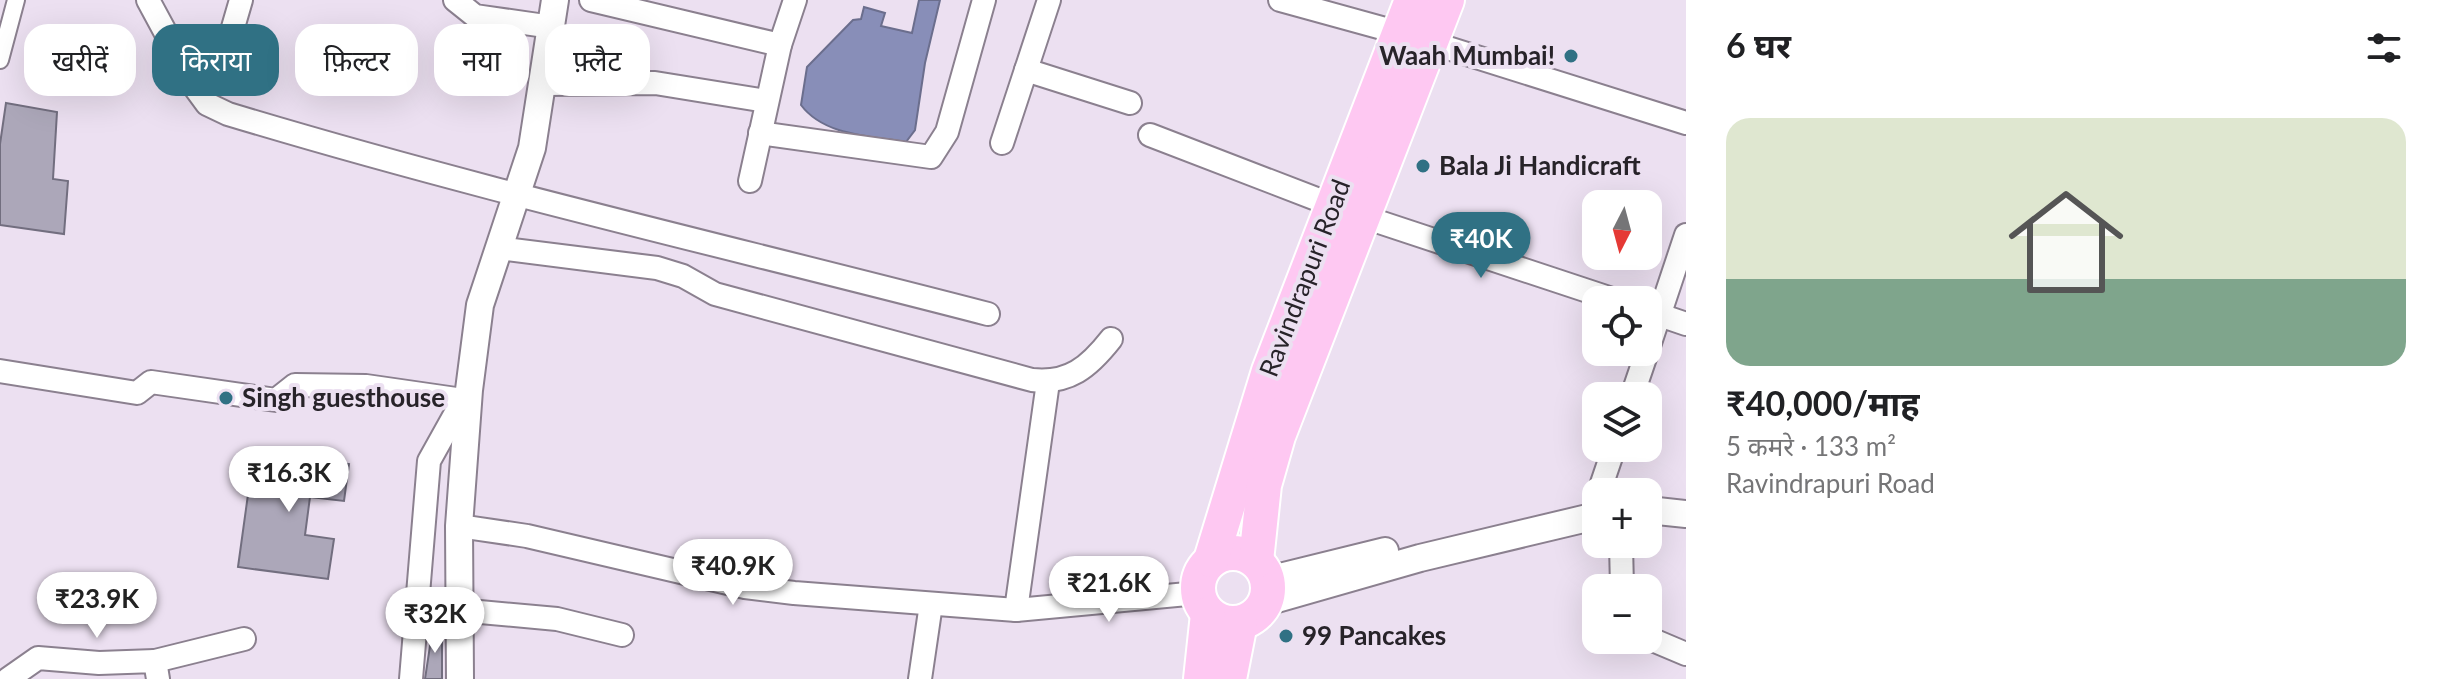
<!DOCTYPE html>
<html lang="hi">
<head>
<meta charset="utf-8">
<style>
  body { margin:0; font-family:Lato,"Noto Sans Devanagari",sans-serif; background:#f6f6f6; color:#202124; height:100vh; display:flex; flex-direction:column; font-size:30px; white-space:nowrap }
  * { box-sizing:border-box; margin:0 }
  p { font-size:26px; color:#757577 }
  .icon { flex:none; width:44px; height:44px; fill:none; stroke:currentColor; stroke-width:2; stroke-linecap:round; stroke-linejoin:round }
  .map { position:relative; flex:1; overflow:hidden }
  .drawer { display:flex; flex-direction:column; background:#fff; width:760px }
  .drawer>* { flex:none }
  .top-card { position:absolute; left:24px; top:24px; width:760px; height:72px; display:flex; gap:16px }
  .needle { width:52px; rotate:186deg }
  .buttons { position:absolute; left:1582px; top:190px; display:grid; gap:16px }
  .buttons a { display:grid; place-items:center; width:80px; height:80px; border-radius:16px; background:#fff; box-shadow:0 8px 32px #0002; font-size:40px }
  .price { position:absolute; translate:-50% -68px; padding:0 18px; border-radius:28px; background:#fff; color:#222; font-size:26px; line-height:52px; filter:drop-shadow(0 2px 4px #0008) }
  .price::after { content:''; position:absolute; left:50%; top:48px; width:24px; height:18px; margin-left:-12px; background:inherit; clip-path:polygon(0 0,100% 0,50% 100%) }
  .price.active { background:#307184; color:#fff }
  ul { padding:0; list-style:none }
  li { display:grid; align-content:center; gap:16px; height:424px; padding:0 40px }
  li+li { border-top:2px solid #e0e0e0 }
  li span { display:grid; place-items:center; height:248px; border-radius:24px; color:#555 }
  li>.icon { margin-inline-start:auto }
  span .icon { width:144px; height:144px; fill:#fffc; stroke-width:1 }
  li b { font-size:34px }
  h2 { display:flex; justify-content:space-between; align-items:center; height:96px; padding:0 40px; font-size:34px }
  .tag { padding:0 28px; border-radius:24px; background:#fff; box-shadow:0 8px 32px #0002; font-size:28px; line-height:72px }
  .tag.active { background:#307184; color:#fff }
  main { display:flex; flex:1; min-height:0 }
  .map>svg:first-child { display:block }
</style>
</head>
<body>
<main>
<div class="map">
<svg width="1686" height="679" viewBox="0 0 1686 679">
  <rect width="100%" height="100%" fill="#ece0f1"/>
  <path fill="#888eb8" stroke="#6b6e8d" stroke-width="2" d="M919 0H940L925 63 915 130 906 142C871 136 824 136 801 105L807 67 853 20 861 19 864 7 885 13 881 26 912 33Z"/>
  <g fill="#aca7b9" stroke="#726e7f" stroke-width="2">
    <path d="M6 103 57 112 53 179 68 181 64 234 0 225V144Z"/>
    <path d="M254 451 349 464 344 501 310 497 305 535 334 539 328 579 238 567Z"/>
    <path d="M433 626 442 627V679H425Z"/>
  </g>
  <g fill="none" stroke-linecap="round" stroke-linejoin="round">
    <defs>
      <path id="pedestrian" d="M0 60 16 0"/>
      <g id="minor">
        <path d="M148 0 196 89 207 104 228 114C479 190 734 248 988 314"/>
        <path d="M455 0 475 16 552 27"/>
        <path d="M591 0 780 45"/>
        <path d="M1280 0 1400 33 1686 123"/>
        <path d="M183 64 218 79 241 0"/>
        <path d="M1026 70 1130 103"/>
        <path d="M545 84 655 83 766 101"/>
        <path d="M760 133 931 157 947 132 984 0"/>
        <path d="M1150 135 1332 205"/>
        <path d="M1002 143 1049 0"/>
        <path d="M750 181 780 45 795 0"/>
        <path d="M1361 216 1615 300"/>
        <path d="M498 248 657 268 683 276 715 294 1032 380C1069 384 1089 367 1111 339"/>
        <path d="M1648 311 1686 324"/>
        <path d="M1648 349 1686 235"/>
        <path d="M0 371 137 393 151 382 276 400 295 385 366 386 463 400"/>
        <path d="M1632 396 1647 352"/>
        <path d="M1599 492 1614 448"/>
        <path d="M459 526 527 536 745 587 794 593 1016 610 1198 593"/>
        <path d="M1621 544 1622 588"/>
        <path d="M458 610 557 619 622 635"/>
        <path d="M1016 610 1048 382"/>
        <path d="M1648 638 1686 654"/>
        <path d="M155 661 244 639"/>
        <path d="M8 679 38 658 99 663 155 661 158 679"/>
        <path d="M411 679 429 461 468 391"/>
        <path d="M920 679 931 604"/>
      </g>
      <g id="tertiary">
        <path d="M1648 510 1686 514"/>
        <path d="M1268 580 1385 551"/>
        <path d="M1266 602 1420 558 1596 516"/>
        <path d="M460 679 459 526 469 390 480 305 532 148 555 0"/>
      </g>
      <g id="primary">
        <circle cx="1233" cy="588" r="35"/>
        <path d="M1211 560 1269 371 1412 0"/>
        <path d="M1256 561 1264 485 1278 436 1447 0"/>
        <path d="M1201 679 1208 614"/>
        <path d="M1229 679 1240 623"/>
      </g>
    </defs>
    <use href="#pedestrian" stroke="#8b808f" stroke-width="20"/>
    <use href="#minor" stroke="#8b808f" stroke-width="26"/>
    <use href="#tertiary" stroke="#8b808f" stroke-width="30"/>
    <use href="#primary" stroke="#fff" stroke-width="38"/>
    <use href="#pedestrian" stroke="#fff" stroke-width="16"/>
    <use href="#minor" stroke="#fff" stroke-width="22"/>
    <use href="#tertiary" stroke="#fff" stroke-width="26"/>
    <use href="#primary" stroke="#fec8f2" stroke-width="34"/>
  </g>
  <g fill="#307184" stroke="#ece0f1" stroke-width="3">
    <circle cx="1571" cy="56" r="8"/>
    <circle cx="1423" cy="166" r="8"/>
    <circle cx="226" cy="398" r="8"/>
    <circle cx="1286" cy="636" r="8"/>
  </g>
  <g text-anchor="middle" stroke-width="8" stroke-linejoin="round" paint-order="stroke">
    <g font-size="26" font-weight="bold" fill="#272329" stroke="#ece0f1" text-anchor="start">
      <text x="1555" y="65" text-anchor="end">Waah Mumbai!</text>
      <text x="1439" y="175">Bala Ji Handicraft</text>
      <text x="242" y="407">Singh guesthouse</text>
      <text x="1302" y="645">99 Pancakes</text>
    </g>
    <g font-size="26" fill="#272329" stroke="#ece0f1">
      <text transform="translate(1305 278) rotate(-69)" y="9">Ravindrapuri Road</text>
    </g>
  </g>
</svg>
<div class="buttons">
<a><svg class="needle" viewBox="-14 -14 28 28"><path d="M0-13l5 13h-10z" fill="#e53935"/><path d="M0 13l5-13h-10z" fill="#757577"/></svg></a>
<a><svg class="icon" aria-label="locate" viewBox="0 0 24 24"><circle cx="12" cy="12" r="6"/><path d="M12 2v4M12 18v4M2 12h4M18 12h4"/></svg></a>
<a><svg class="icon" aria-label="layers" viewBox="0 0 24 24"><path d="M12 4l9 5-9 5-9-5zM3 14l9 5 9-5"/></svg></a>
<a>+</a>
<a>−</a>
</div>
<b class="price active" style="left:1481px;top:280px">₹40K</b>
<b class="price" style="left:289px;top:514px">₹16.3K</b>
<b class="price" style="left:733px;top:607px">₹40.9K</b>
<b class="price" style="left:1109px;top:624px">₹21.6K</b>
<b class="price" style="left:97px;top:640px">₹23.9K</b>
<b class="price" style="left:435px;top:655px">₹32K</b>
<div class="top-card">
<a class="tag">खरीदें</a>
<a class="tag active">किराया</a>
<a class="tag">फ़िल्टर</a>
<a class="tag">नया</a>
<a class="tag">फ़्लैट</a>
</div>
</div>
<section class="drawer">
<h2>6 घर<svg class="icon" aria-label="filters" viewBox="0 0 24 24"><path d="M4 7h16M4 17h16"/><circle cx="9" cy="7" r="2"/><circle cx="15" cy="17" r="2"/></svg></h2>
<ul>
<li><span style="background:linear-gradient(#dfe7d0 65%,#7fa58c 0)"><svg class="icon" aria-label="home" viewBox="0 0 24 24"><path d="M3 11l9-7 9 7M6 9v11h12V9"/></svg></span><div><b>₹40,000/माह</b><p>5 कमरे · 133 m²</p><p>Ravindrapuri Road</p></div></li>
</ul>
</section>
</main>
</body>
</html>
